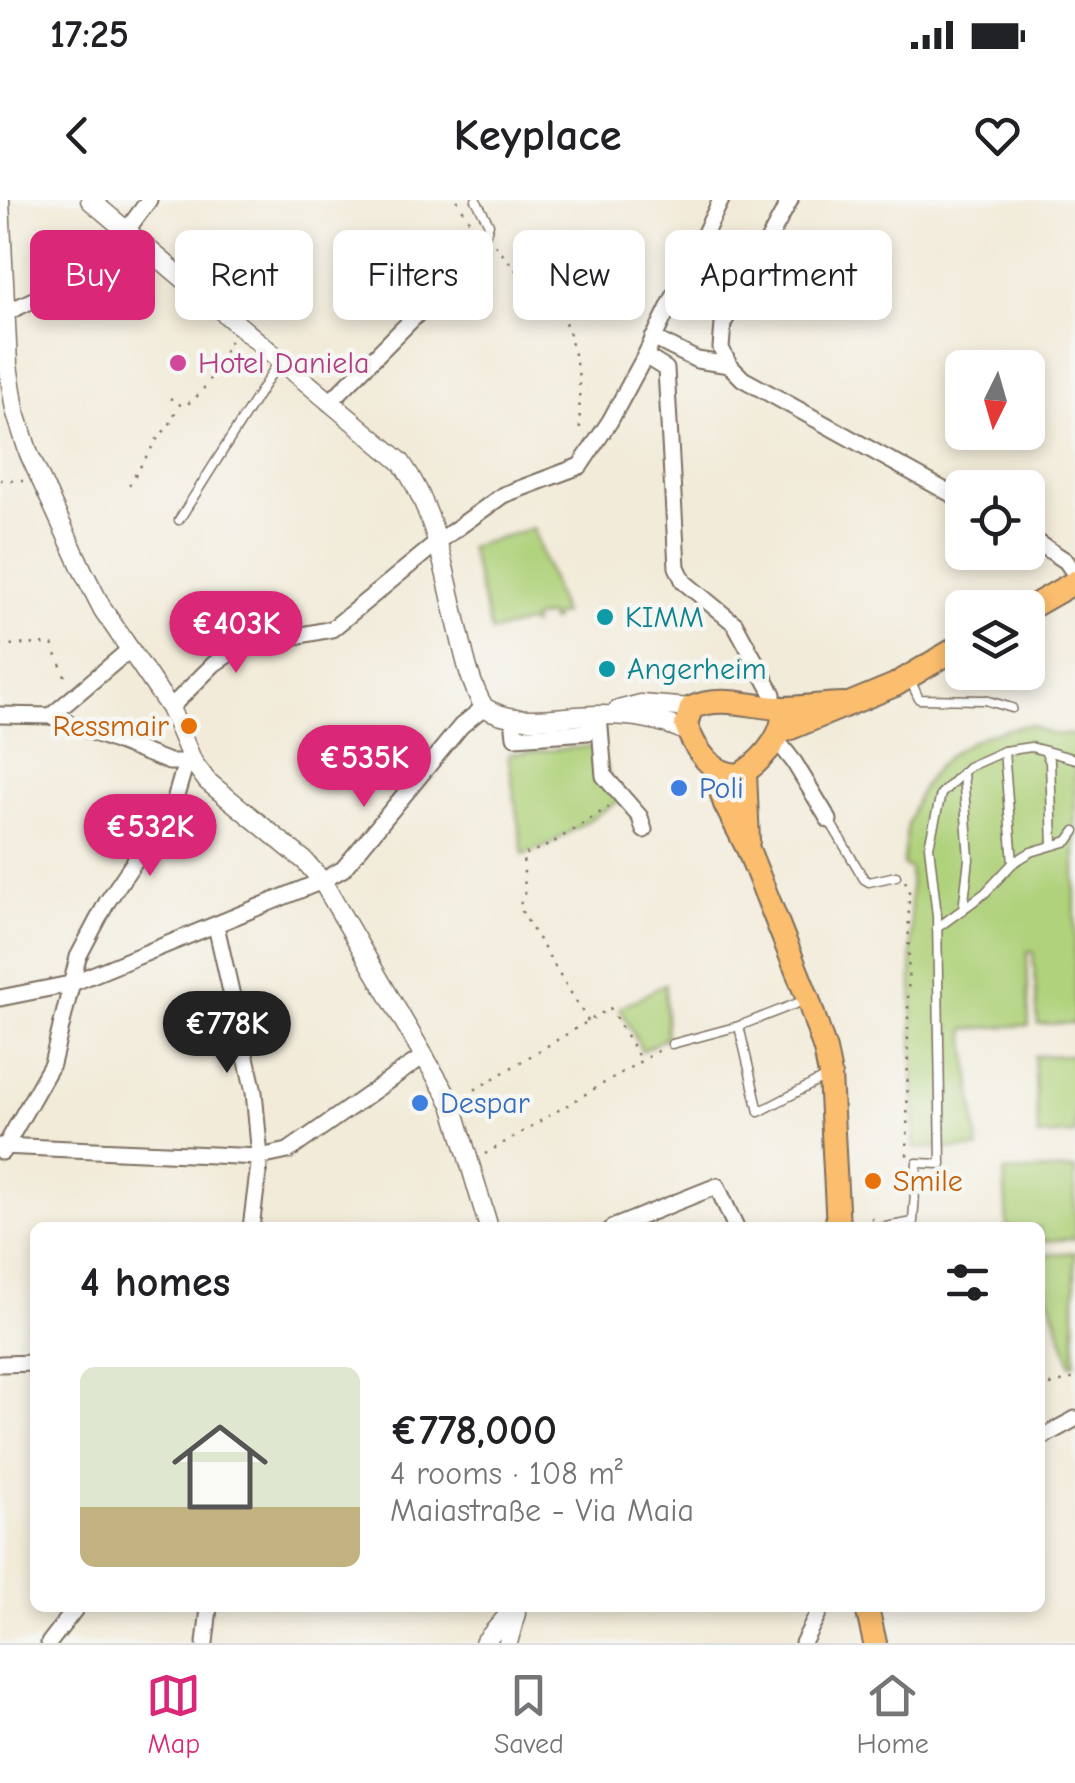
<!DOCTYPE html>
<html lang="en">
<head>
<meta charset="utf-8">
<style>
  body { margin:0; font-family:"Comic Neue",sans-serif; background:#f6f6f6; color:#202124; height:100vh; display:flex; flex-direction:column; font-size:38px; white-space:nowrap }
  * { box-sizing:border-box; margin:0 }
  p { font-size:32px; color:#757577 }
  .icon { flex:none; width:55px; height:55px; fill:none; stroke:currentColor; stroke-width:2; stroke-linecap:round; stroke-linejoin:round }
  .map { position:relative; flex:1; overflow:hidden }
  .drawer { position:absolute; left:30px; top:1022px; width:1015px; height:390px; display:flex; flex-direction:column; background:#fff; border-radius:15px; box-shadow:0 5px 15px #0003 }
  .drawer>* { flex:none }
  .banner { position:absolute; left:30px; top:30px; width:1015px; height:90px; display:flex; gap:20px }
  .needle { width:65px; rotate:185deg }
  .controls { position:absolute; left:945px; top:150px; display:grid; gap:20px }
  .controls a { display:grid; place-items:center; width:100px; height:100px; border-radius:15px; background:#fff; box-shadow:0 5px 15px #0003; font-size:50px }
  .price { position:absolute; translate:-50% -85px; padding:0 22px; border-radius:35px; background:#db2777; color:#fff; font-size:32px; line-height:65px; filter:drop-shadow(0 2px 5px #0008) }
  .price::after { content:''; position:absolute; left:50%; top:60px; width:30px; height:22px; margin-left:-15px; background:inherit; clip-path:polygon(0 0,100% 0,50% 100%) }
  .price.on { background:#222; color:#fff }
  ul { padding:0; list-style:none }
  li { display:flex; align-items:center; gap:30px; height:250px; padding:0 50px }
  li+li { border-top:2px solid #e0e0e0 }
  li span { display:grid; place-items:center; flex:none; width:280px; height:200px; border-radius:15px; color:#555 }
  li>.icon { margin-inline-start:auto }
  span .icon { width:120px; height:120px; fill:#fffc; stroke-width:1 }
  li b { font-size:42px }
  h2 { display:flex; justify-content:space-between; align-items:center; height:120px; padding:0 50px; font-size:42px }
  .tag { padding:0 35px; border-radius:15px; background:#fff; box-shadow:0 5px 15px #0003; font-size:35px; line-height:90px }
  .tag.on { background:#db2777; color:#fff }
  .status { display:flex; justify-content:space-between; align-items:center; height:70px; padding:0 50px; background:#fff; direction:ltr }
  .status svg { height:28px; fill:currentColor }
  header { display:flex; justify-content:space-between; align-items:center; height:130px; padding:0 50px; background:#fff; font-size:45px; font-weight:800 }
  .tabs { display:flex; justify-content:space-around; align-items:center; height:140px; border-top:2px solid #e0e0e0; background:#fff; font-size:28px; color:#757577 }
  .tabs a { display:grid; justify-items:center; gap:5px }
  .tabs .on { color:#db2777 }
  .map>svg:first-child { display:block }
</style>
</head>
<body>
<div class="status"><b>17:25</b><svg viewBox="0 0 49 12"><path d="M0 12V9h3v3zM5 12V6h3v6zM10 12V3h3v9zM15 12V0h3v12zM26 1h20v11H26zM47 4h2v5h-2z"/></svg></div>
<header><svg class="icon" aria-label="back" viewBox="0 0 24 24"><path d="M15 5l-7 7 7 7"/></svg>Keyplace<svg class="icon" aria-label="heart" viewBox="0 0 24 24"><path d="M12 20l-8-8c-3-5 5-10 8-4 3-6 11-1 8 4z"/></svg></header>
<div class="map">
<svg width="1075" height="1443" viewBox="0 0 1075 1443">
  <rect width="100%" height="100%" fill="#f6f6f2"/>
  <filter id="ink" filterUnits="userSpaceOnUse"><feTurbulence type="fractalNoise" baseFrequency=".01" numOctaves="2"/><feDisplacementMap in="SourceGraphic" scale="20" xChannelSelector="R" yChannelSelector="G"/><feConvolveMatrix kernelMatrix="1 2 1 2 8 2 1 2 1" color-interpolation-filters="sRGB"/></filter>
  <filter id="wash" filterUnits="userSpaceOnUse"><feTurbulence type="fractalNoise" baseFrequency=".0048" numOctaves="4" result="noise"/><feDisplacementMap in="SourceGraphic" scale="40" xChannelSelector="R" yChannelSelector="G"/><feGaussianBlur stdDeviation="2.25" result="paint"/><feColorMatrix in="noise" values="0 0 0 0 0 0 0 0 0 0 0 0 0 0 0 0 0 1.4 0 .05"/><feComposite in="paint" operator="in"/></filter>
  <g filter="url(#wash)">
    <rect width="100%" height="100%" fill="#f2ebd9"/>
    <g fill="#b0d27b" stroke="#767e4c" stroke-width="2.5">
      <path d="M533 328 563 414 554 416V420L550 421 548 415 532 419 533 425 526 423 491 432 469 347Z"/>
      <path d="M1029 525 1050 534 1075 535V823L1038 824 1033 752H1027L1029 825 965 829 978 949 915 948 910 669 903 665C905 649 905 632 910 617 927 559 972 532 1029 525Z"/>
      <path d="M598 546 619 601 549 645 523 655 508 554Z"/>
      <path d="M665 784 667 837 642 851 620 808Z"/>
      <path d="M1075 855V934L1038 936 1034 856Z"/>
      <path d="M1075 969V1039L1040 1041V1028L1007 1027 1004 972Z"/>
      <path d="M1075 1052V1163L1071 1164 1040 1070V1055Z"/>
    </g>
  </g>
  <g filter="url(#ink)">
    <g fill="none" stroke-linecap="round" stroke-linejoin="round">
      <defs>
        <g id="service">
          <path d="M476 0 489 24 481 50"/>
          <path d="M179 320 280 160"/>
          <path d="M913 486 919 499 985 500 1012 508"/>
          <path d="M1004 551 1013 663"/>
          <path d="M1045 551 1050 562 1053 645"/>
          <path d="M829 620 864 679 869 682 896 676"/>
          <path d="M963 710 969 659 963 572"/>
          <path d="M937 728 985 693 1013 663 1031 652 1068 641 1075 631"/>
          <path d="M803 801 739 826 759 912 824 878"/>
          <path d="M672 844 739 826"/>
          <path d="M880 1028 913 1022 917 963 941 964 937 716 929 646 941 594 968 567 1004 551 1031 547 1075 559"/>
        </g>
        <g id="minor">
          <path d="M0 104 14 109 54 90 127 30 149 0"/>
          <path d="M653 138 697 160 729 165 743 179 962 300"/>
          <path d="M645 156 666 169 677 367 684 382 735 424 773 494V507"/>
          <path d="M729 165 721 148 723 124 790 0"/>
          <path d="M329 203 481 50"/>
          <path d="M1028 336 1066 361 1075 374"/>
          <path d="M170 508 214 464 251 439 291 437 332 429 438 342 503 295 580 266 610 221 645 156 721 0"/>
          <path d="M0 515 51 516 169 562H193"/>
          <path d="M599 515 604 576 640 617 644 630"/>
          <path d="M51 516 129 450"/>
          <path d="M513 518 515 537 588 532 590 515"/>
          <path d="M776 539 794 562 829 620"/>
          <path d="M216 726 254 892 260 957 251 1028"/>
          <path d="M0 798 70 784 322 681 343 669 461 526 484 507"/>
          <path d="M0 946 260 957 288 951 425 855"/>
          <path d="M2 952 52 864 78 757 107 702 174 603 186 562"/>
          <path d="M612 1028 717 986 736 1028"/>
          <path d="M0 1164 35 1163"/>
          <path d="M1040 1238 1075 1219"/>
          <path d="M49 1443 76 1408"/>
          <path d="M205 1443 209 1408"/>
          <path d="M803 1443 821 1408"/>
        </g>
        <g id="tertiary">
          <path d="M0 0 8 165 15 210 29 254 83 371 103 410 170 508 193 562 207 581 305 661 322 681 452 904 489 1028"/>
          <path d="M90 0 401 262C436 311 445 374 459 432 465 458 470 483 484 507 516 528 561 515 598 515 631 515 660 518 689 533"/>
          <path d="M618 510 641 504 691 508"/>
          <path d="M484 1443 514 1408"/>
          <path d="M508 1443 516 1413"/>
        </g>
        <g id="primary">
          <path d="M1028 409 1075 382"/>
          <path d="M777 508 783 516C782 539 759 564 739 575 712 575 695 550 686 525L691 508C720 495 749 506 778 508 799 509 822 504 843 504"/>
          <path d="M781 532 895 485 962 445"/>
          <path d="M714 569 725 604 748 649 808 799 825 850 830 875 838 1028"/>
          <path d="M745 573 748 641"/>
          <path d="M867 1408 875 1443"/>
        </g>
      </defs>
      <use href="#service" stroke="#7b6e5f" stroke-width="11"/>
      <use href="#minor" stroke="#7b6e5f" stroke-width="19"/>
      <use href="#tertiary" stroke="#7b6e5f" stroke-width="21"/>
      <use href="#primary" stroke="#7b6e5f" stroke-width="26"/>
      <g stroke="#7b6e5f" stroke-width="2.5" stroke-dasharray="2.5 8" stroke-linecap="butt">
        <path d="M457 0 477 34"/>
        <path d="M495 45 534 92 562 116 569 131 579 177 580 236"/>
        <path d="M170 198 182 206C205 199 218 161 230 141"/>
        <path d="M0 280 23 281"/>
        <path d="M129 285 159 236 169 226 178 206"/>
        <path d="M0 445 52 444 68 483"/>
        <path d="M905 681 909 688 907 957"/>
        <path d="M588 821 519 707 525 691 523 655 549 645 609 607"/>
        <path d="M466 895 610 808 640 859"/>
        <path d="M485 954 663 848"/>
        <path d="M865 1028 873 1018 881 1017"/>
        <path d="M1040 1188 1075 1178"/>
      </g>
      <use href="#service" stroke="#fff" stroke-width="8"/>
      <use href="#minor" stroke="#fff" stroke-width="15"/>
      <use href="#tertiary" stroke="#fff" stroke-width="18"/>
      <use href="#primary" stroke="#fbbd6e" stroke-width="22"/>
    </g>
  </g>
  <circle fill="#d1479c" stroke="#f6f6f2" stroke-width="4" cx="178" cy="163" r="10"/>
  <g fill="#0f9aa8" stroke="#f6f6f2" stroke-width="4">
    <circle cx="605" cy="417" r="10"/>
    <circle cx="607" cy="469" r="10"/>
  </g>
  <g fill="#e8710a" stroke="#f6f6f2" stroke-width="4">
    <circle cx="189" cy="526" r="10"/>
    <circle cx="873" cy="981" r="10"/>
  </g>
  <g fill="#3f7fe0" stroke="#f6f6f2" stroke-width="4">
    <circle cx="679" cy="588" r="10"/>
    <circle cx="420" cy="903" r="10"/>
  </g>
  <g text-anchor="middle" stroke-width="9" stroke-linejoin="round" paint-order="stroke">
    <g font-size="30" fill="#b23c85" stroke="#f6f6f2" text-anchor="start">
      <text x="198" y="173">Hotel Daniela</text>
    </g>
    <g font-size="30" fill="#0d838f" stroke="#f6f6f2" text-anchor="start">
      <text x="625" y="427">KIMM</text>
      <text x="627" y="479">Angerheim</text>
    </g>
    <g font-size="30" fill="#c56008" stroke="#f6f6f2" text-anchor="end">
      <text x="169" y="536">Ressmair</text>
      <text x="893" y="991" text-anchor="start">Smile</text>
    </g>
    <g font-size="30" fill="#366cbe" stroke="#f6f6f2" text-anchor="start">
      <text x="699" y="598">Poli</text>
      <text x="440" y="913">Despar</text>
    </g>
  </g>
</svg>
<div class="controls">
<a><svg class="needle" viewBox="-14 -14 28 28"><path d="M0-13l5 13h-10z" fill="#e53935"/><path d="M0 13l5-13h-10z" fill="#757577"/></svg></a>
<a><svg class="icon" aria-label="locate" viewBox="0 0 24 24"><circle cx="12" cy="12" r="6"/><path d="M12 2v4M12 18v4M2 12h4M18 12h4"/></svg></a>
<a><svg class="icon" aria-label="layers" viewBox="0 0 24 24"><path d="M12 4l9 5-9 5-9-5zM3 14l9 5 9-5"/></svg></a>
</div>
<b class="price" style="left:236px;top:476px">€403K</b>
<b class="price" style="left:364px;top:610px">€535K</b>
<b class="price" style="left:150px;top:679px">€532K</b>
<b class="price on" style="left:227px;top:876px">€778K</b>
<div class="banner">
<a class="tag on">Buy</a>
<a class="tag">Rent</a>
<a class="tag">Filters</a>
<a class="tag">New</a>
<a class="tag">Apartment</a>
</div>
<section class="drawer">
<h2>4 homes<svg class="icon" aria-label="filters" viewBox="0 0 24 24"><path d="M4 7h16M4 17h16"/><circle cx="9" cy="7" r="2"/><circle cx="15" cy="17" r="2"/></svg></h2>
<ul>
<li><span style="background:linear-gradient(#dfe7d0 70%,#c2b280 0)"><svg class="icon" aria-label="home" viewBox="0 0 24 24"><path d="M3 11l9-7 9 7M6 9v11h12V9"/></svg></span><div><b>€778,000</b><p>4 rooms · 108 m²</p><p>Maiastraße - Via Maia</p></div></li>
</ul>
</section>
</div>
<nav class="tabs">
<a class="on"><svg class="icon" aria-label="map" viewBox="0 0 24 24"><path d="M3 6l6-2 6 2 6-2v14l-6 2-6-2-6 2zM9 4v14M15 6v14"/></svg>Map</a>
<a><svg class="icon" aria-label="saved" viewBox="0 0 24 24"><path d="M7 4h10v16l-5-4-5 4z"/></svg>Saved</a>
<a><svg class="icon" aria-label="home" viewBox="0 0 24 24"><path d="M3 11l9-7 9 7M6 9v11h12V9"/></svg>Home</a>
</nav>
</body>
</html>
